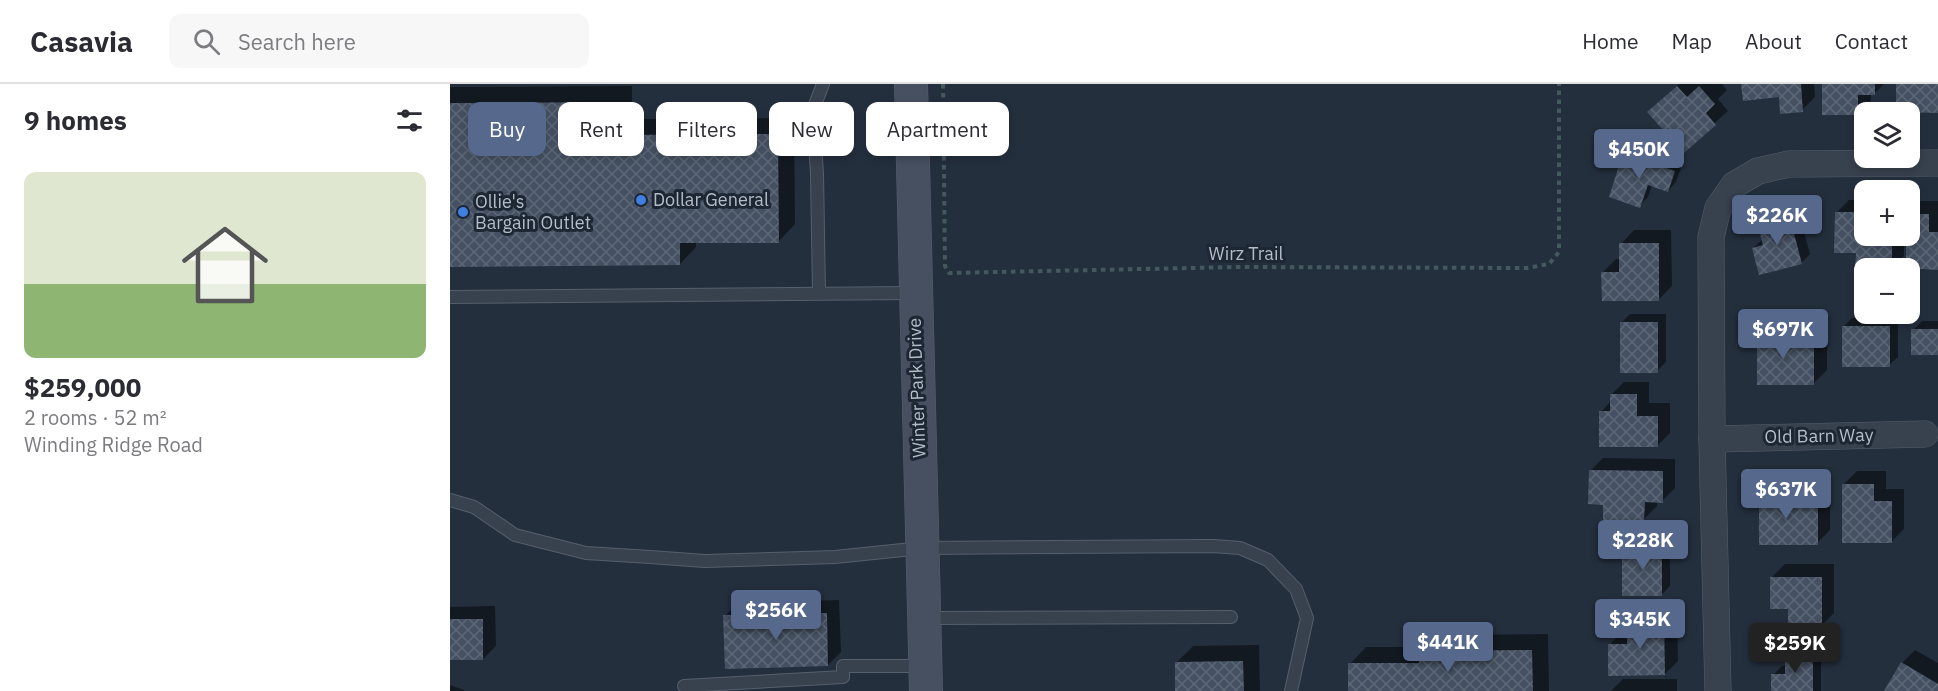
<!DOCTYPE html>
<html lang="en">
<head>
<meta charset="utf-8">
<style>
  body { margin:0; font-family:"IBM Plex Sans",sans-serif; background:#f7f7f7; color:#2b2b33; height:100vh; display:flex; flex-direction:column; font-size:22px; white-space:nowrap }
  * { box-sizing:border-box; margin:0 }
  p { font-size:20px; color:#7c7c81 }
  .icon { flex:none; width:33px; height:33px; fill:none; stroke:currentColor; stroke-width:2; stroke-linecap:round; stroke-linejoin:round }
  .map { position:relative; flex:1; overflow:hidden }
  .details { display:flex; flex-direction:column; background:#fff; width:450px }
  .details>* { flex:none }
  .guide { position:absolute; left:18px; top:18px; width:570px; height:54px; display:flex; gap:12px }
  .buttons { position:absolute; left:1404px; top:18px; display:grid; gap:12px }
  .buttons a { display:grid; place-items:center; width:66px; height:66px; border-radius:12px; background:#fff; box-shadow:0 3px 9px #0003; font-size:30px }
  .price { position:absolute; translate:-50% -51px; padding:0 14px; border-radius:6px; background:#56698c; color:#fff; font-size:20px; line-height:39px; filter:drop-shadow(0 2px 3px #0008) }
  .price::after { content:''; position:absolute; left:50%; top:36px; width:18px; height:14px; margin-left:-9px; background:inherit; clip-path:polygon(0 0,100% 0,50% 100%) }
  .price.selected { background:#222; color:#fff }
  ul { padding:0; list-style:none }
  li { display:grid; align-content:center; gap:12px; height:318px; padding:0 24px }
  li span { display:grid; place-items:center; height:186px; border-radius:12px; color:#555 }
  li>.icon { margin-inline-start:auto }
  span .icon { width:108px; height:108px; fill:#fffc; stroke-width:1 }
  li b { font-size:26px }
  h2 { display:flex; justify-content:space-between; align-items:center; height:72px; padding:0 24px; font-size:26px }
  .chip { padding:0 21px; border-radius:12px; background:#fff; box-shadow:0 3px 9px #0003; font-size:21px; line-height:54px }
  .chip.selected { background:#56698c; color:#fff }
  header { display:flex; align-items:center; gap:36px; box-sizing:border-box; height:84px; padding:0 30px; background:#fff; border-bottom:2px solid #e1e1e2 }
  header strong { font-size:28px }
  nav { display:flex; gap:33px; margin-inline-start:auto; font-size:21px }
  .search { width:420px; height:54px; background:#f7f7f7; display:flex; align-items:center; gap:15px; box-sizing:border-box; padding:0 21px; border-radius:12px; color:#7c7c81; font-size:22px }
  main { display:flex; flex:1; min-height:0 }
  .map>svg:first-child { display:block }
</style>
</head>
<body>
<header>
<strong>Casavia</strong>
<div class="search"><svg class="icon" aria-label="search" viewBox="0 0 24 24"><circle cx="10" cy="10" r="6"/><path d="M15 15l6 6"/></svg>Search here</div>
<nav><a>Home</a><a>Map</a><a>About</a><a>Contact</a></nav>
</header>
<main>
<section class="details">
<h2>9 homes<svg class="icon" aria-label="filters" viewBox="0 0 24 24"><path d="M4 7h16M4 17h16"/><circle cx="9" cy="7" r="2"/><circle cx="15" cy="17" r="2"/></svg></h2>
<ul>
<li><span style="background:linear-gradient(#dfe7d0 60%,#8fb573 0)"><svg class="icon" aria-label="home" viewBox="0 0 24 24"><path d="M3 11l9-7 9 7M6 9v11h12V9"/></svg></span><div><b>$259,000</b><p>2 rooms · 52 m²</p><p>Winding Ridge Road</p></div></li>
</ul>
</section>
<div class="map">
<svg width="1488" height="607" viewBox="0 0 1488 607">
  <defs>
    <pattern id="building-cross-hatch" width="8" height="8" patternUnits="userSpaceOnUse" patternTransform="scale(1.5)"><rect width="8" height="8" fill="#455162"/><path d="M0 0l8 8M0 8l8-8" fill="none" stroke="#5d6877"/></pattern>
  </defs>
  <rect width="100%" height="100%" fill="#242f3e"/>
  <g fill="#0007">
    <path d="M1229 0H1272L1277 6 1268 15 1278 27 1234 67 1212 16Z"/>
    <path d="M1293 0H1364L1365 13 1352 26 1330 12Z"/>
    <path d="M1373 0H1434L1425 9H1421V17L1408 30Z"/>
    <path d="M182 2V35L344 34 345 140 329 157 246 158V163L230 180 0 181V3Z"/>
    <path d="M1184 61 1233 78 1226 98 1218 107 1202 101 1198 113 1189 122 1175 70Z"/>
    <path d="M1399 116H1414V152H1454V172L1441 184H1407V168L1386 129Z"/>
    <path d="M1471 117H1488V185L1458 184 1460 129Z"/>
    <path d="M1347 122 1360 170 1351 179 1303 164 1312 156 1309 139 1318 130Z"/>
    <path d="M1184 146H1221L1222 202 1209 215 1153 188 1166 175H1171V160Z"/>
    <path d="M1180 230H1216V278L1207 287 1171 239Z"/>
    <path d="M1322 234H1355V251H1377V286L1364 299 1309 247Z"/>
    <path d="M1402 234H1448V273L1439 281 1393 243Z"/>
    <path d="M1472 237H1488V269L1463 246Z"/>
    <path d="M1174 298H1199V319H1220V349L1207 362 1151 328 1161 317V311Z"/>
    <path d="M1153 374 1225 375V404L1212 417H1207V422L1194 435 1154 419 1140 387Z"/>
    <path d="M1407 387H1436V405H1454V445L1441 458 1394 400Z"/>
    <path d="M1324 389H1347V406H1380V446L1367 459 1311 402Z"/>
    <path d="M1191 451H1220V502L1211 511 1173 475 1183 465V460Z"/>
    <path d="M1335 480H1384V529L1371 542 1340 523 1322 493Z"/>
    <path d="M389 516 391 568 378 581 275 532 288 519Z"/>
    <path d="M45 522 46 562 33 575H0V523Z"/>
    <path d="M1191 522H1227L1228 577 1215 590 1159 561 1172 548H1178V535Z"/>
    <path d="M1098 550 1099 607H900V580L916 563H975L987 551Z"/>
    <path d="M809 561 810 607H727L726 579 743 562Z"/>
    <path d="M1345 561H1371V607H1323V591L1332 582H1337V570Z"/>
    <path d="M1465 566 1488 579V607H1435L1452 579Z"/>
    <path d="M1173 595H1227V607H1161Z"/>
    <path d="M0 601 14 606V607H0Z"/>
  </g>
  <g fill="url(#building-cross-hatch)">
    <path d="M1291 0H1351L1353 28 1330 30 1329 13 1293 17Z"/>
    <path d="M1372 0H1425V11H1408V31H1372Z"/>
    <path d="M1446 0H1488V29L1446 28Z"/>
    <path d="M1227 2 1237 13 1249 2 1265 20 1256 29 1266 41 1234 69 1197 28Z"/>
    <path d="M166 18V51L328 50 329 159H230V181L0 183V19Z"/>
    <path d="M1173 69 1225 87 1218 108 1198 101 1190 124 1159 113Z"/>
    <path d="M1385 128H1414V152H1442V184L1405 186 1406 169H1384Z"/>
    <path d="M1339 130 1352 180 1309 191 1302 164 1313 161 1307 139Z"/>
    <path d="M1460 130H1479V148H1488V186L1456 184V152H1460Z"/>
    <path d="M1169 159H1209V217H1152L1151 188H1169Z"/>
    <rect x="1170" y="238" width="38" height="51"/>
    <rect x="1392" y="242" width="48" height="41"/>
    <rect x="1461" y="245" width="27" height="26"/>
    <path d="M1307 247H1343V263H1364V301H1307Z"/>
    <path d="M1160 310H1187V332H1208V363H1149V327H1160Z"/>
    <path d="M1139 386 1213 387V419L1195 418 1194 437 1153 436V421L1138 420Z"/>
    <path d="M1392 400H1424V417H1442V459H1392Z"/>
    <path d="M1309 402H1334V419H1368V461H1309Z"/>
    <path d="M1181 459H1212V512H1172V474H1181Z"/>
    <path d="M1320 493H1372V544H1338V525H1320Z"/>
    <path d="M377 529 378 582 275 585 273 531Z"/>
    <path d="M1177 534H1214L1215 591 1158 592V560H1177Z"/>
    <rect x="0" y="535" width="33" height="41"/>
    <path d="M1082 566 1083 607H898V579H969V567Z"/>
    <path d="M1335 569H1363V607H1321V590H1335Z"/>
    <path d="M793 577 794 607H725V578Z"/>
    <path d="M1451 578 1488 600V607H1434Z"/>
  </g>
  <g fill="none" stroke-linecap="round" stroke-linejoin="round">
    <defs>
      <g id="lane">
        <path d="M369 209 367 90 363 26 373 0"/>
        <path d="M0 213 464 209"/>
        <path d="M0 416 24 423 65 451 136 469 200 473 255 477 385 473 472 464 763 462 790 464 818 476 846 505 857 534 841 607"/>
        <path d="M475 534 781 533"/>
        <path d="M234 602 393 593V582H475"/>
      </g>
      <g id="street">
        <path d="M1262 355 1475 350"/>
        <path d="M1268 607 1262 355 1261 153 1268 124 1284 101 1308 87 1339 80 1488 79"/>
      </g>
      <path id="secondary" d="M461 0 476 607"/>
    </defs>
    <use href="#lane" stroke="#565f6c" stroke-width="14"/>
    <use href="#street" stroke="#565f6c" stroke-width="27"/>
    <use href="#secondary" stroke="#565f6c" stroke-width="34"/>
    <path stroke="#44595c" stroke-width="4" stroke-dasharray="4.5 4.5" stroke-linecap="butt" d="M493 0 495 182 499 189 788 183 1077 184 1099 180 1109 168V0"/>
    <use href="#lane" stroke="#38414e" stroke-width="12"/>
    <use href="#street" stroke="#38414e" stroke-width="26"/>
    <use href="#secondary" stroke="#465061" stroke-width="33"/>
  </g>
  <g fill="#3f7fe0" stroke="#1d2633" stroke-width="2">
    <circle cx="191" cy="116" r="6"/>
    <circle cx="13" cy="128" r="6"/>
  </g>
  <g text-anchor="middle" stroke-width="6" stroke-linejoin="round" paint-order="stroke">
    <g font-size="18" fill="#b4bcc9" stroke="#1d2633" text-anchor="start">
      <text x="203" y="122">Dollar General</text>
      <text x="25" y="124">Ollie's<tspan x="25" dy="21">Bargain Outlet</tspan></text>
    </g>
    <g font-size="18" fill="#b4bcc9" stroke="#1d2633">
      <text x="796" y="176">Wirz Trail</text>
      <text transform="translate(467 304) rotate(-92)" y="6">Winter Park Drive</text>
      <text transform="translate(1369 352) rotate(-1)" y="6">Old Barn Way</text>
    </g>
  </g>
</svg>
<div class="buttons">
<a><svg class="icon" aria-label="layers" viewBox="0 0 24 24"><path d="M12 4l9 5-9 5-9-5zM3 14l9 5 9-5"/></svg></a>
<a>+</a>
<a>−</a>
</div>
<b class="price" style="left:1189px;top:96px">$450K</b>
<b class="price" style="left:1327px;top:162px">$226K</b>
<b class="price" style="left:1333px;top:276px">$697K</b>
<b class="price" style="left:1336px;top:436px">$637K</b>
<b class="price" style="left:1193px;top:487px">$228K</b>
<b class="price" style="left:326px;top:557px">$256K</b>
<b class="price" style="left:1190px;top:566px">$345K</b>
<b class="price" style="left:998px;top:589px">$441K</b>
<b class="price selected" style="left:1345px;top:590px">$259K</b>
<div class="guide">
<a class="chip selected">Buy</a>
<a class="chip">Rent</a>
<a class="chip">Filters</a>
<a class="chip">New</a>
<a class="chip">Apartment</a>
</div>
</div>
</main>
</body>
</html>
